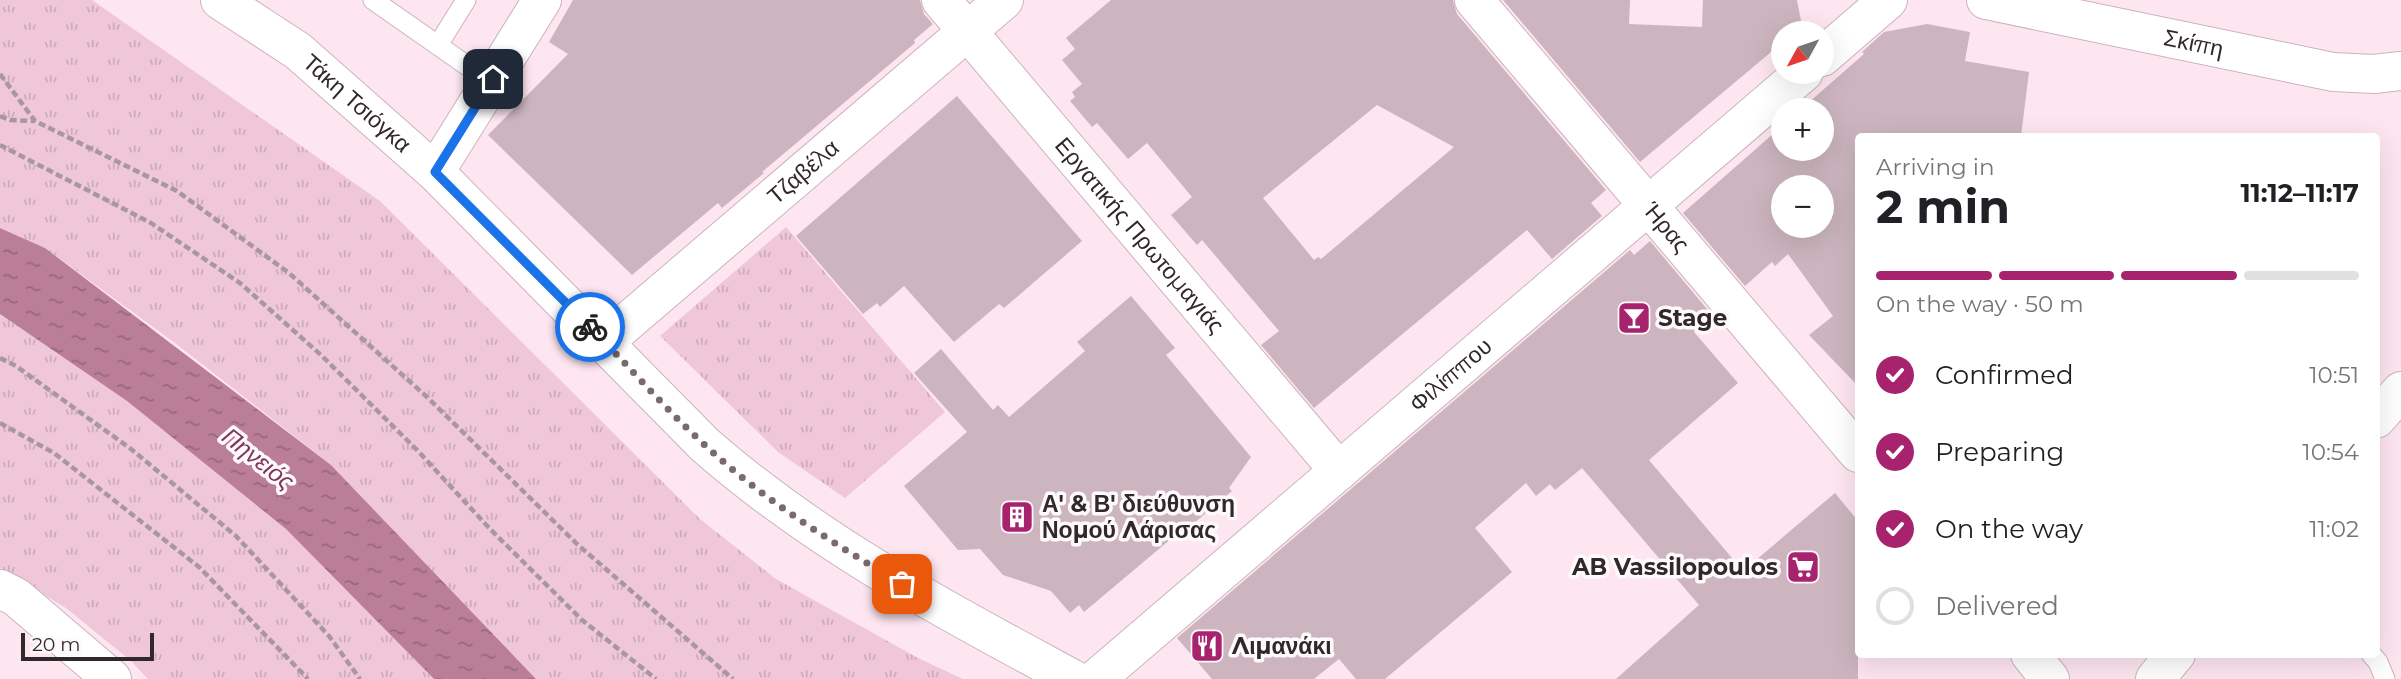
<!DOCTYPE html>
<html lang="en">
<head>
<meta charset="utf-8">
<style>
	:root { --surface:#fff; --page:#f6f6f6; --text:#202124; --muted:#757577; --line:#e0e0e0; --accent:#a8236e }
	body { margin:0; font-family:Montserrat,sans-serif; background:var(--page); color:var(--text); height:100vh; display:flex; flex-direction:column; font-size:26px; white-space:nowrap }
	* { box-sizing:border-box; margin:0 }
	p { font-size:23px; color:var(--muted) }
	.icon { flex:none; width:38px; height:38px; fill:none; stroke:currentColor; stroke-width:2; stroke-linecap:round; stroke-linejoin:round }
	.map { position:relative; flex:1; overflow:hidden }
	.sheet { position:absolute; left:1855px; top:133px; width:525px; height:525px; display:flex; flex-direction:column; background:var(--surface); border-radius:7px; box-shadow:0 7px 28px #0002 }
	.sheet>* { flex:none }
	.needle { width:46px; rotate:230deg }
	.controls { position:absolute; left:1771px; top:21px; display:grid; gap:14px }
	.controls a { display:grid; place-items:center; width:63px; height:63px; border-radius:50%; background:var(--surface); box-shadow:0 7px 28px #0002; font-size:35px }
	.scale { position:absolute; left:21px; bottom:18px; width:133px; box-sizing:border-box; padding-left:7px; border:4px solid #31282b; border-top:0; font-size:19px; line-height:24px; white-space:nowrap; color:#31282b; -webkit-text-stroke:5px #fef9fb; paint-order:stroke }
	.pin { position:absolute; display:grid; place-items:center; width:60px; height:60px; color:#fff; margin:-30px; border-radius:14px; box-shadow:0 4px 10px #0006 }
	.courier { position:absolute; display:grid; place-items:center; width:70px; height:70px; margin:-35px; border:5px solid #1a73e8; border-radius:50%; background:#fff; color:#222; box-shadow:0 2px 9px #0007 }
	.head em { font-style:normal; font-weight:700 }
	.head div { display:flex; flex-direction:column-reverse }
	.head { display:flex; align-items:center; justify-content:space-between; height:119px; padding:0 21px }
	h1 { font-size:46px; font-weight:700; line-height:52px }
	.bar { display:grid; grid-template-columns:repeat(4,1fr); gap:10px 7px; align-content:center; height:84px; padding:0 21px }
	.bar i { height:9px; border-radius:5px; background:var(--line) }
	.bar .on { background:var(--accent) }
	.bar p { grid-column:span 4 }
	ol { padding:0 21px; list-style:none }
	li { display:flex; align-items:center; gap:21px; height:77px }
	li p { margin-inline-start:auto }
	li .icon { padding:7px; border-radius:50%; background:var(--accent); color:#fff; stroke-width:4 }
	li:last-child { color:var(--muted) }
	li i { width:38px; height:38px; border:4px solid var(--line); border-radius:50% }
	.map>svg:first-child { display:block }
	.grass { fill:url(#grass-tufts) }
	.water { fill:url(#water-ripples) }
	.building { fill:#ccb5be; fill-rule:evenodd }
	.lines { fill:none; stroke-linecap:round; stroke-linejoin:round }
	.lane-casing { stroke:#cbb4bd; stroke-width:21 }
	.street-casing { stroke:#cbb4bd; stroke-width:40 }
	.secondary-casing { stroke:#cbb4bd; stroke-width:40 }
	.path { stroke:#a9979e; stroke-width:4.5; stroke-dasharray:7 3.5; stroke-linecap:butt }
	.lane { stroke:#fff; stroke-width:19 }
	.street { stroke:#fff; stroke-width:38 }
	.secondary { stroke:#fff; stroke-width:38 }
	.done { stroke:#796a70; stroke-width:7; stroke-dasharray:0 12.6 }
	.route { stroke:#1a73e8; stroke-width:9 }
	.labels { text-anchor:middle; stroke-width:7; stroke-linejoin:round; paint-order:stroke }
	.street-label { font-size:23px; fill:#31282b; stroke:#fef9fb }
	.poi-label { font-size:23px; font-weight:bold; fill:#31282b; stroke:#fef9fb; text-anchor:start }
	.water-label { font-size:24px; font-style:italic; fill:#80365b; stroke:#fef9fb }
</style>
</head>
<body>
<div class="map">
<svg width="2401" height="679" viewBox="0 0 2401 679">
	<defs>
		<pattern id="grass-tufts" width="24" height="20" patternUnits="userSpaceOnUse" patternTransform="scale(1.75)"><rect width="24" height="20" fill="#efc7d8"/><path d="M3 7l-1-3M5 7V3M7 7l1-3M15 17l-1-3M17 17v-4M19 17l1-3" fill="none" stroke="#cdabba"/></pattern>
		<pattern id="water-ripples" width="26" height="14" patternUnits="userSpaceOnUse" patternTransform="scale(1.75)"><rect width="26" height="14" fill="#ba7e98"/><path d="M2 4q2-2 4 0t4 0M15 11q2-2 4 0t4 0" fill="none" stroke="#98677c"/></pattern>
	</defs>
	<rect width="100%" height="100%" fill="#fee6f0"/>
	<g class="grass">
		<path d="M0,0h92l288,201 320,318 76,60 142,79 45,21h-427l-205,-214 -156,-122 -130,-95 -45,-20z"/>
		<path d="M786,227l159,185 -100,86 -67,-46 -118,-116z"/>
		<path d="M0,314l127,87 159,128 148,150h-286l-17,-18 -65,-53 -66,-40z"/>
	</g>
	<path class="water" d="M0,228l45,20 286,217 205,214h-102l-148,-150 -159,-128 -127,-87z"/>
	<g class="building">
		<path d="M573,0h347l4,14 9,10 -19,16 1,3 -153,129 2,1 -42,35 -4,-5 -86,72 -144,-140 80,-81 -19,-12z"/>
		<path d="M1111,0h342l4,14 149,176 -15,13 11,13 -50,43 -25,-29 -213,178 -53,-63 18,-14 -77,-91 -5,5 -26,-30 21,-18 -45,-54 -19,16 -31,-36 -5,4 -22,-26 5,-4 -3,-5 10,-8 -20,-24 13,-11 -9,-11zM1377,105l77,42 -133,112 -3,-2 -4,3 -51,-62z"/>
		<path d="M1503,0h127l-1,24 73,3 1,-27h94l5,26 -8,7h-11v9l-143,120z"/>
		<path d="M1927,24l43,8 -5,29 64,11 -8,64h-163v250l-49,-51 24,-19 -45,-62 -13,12 -3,-4 -27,24 -62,-73 100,-88v24h39v-39h-22l64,-56 -2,-2 22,-20zM1783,187h39v39h-39z"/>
		<path d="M957,96l125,145 -78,67 -5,-4 -45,38 -50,-56 -24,21 -3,-4 -14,11 -67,-78z"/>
		<path d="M1650,241l62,74 -18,17 44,51 -89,77 94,111 92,-78 23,28v158h-242l83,-74 -117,-137 -27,22 -5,-6 -14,12 -10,-13 -51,45 37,44 -127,107h-29l-17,-20 -25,20h-102l-35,-41 453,-388 4,5z"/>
		<path d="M1131,296l44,52 -9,7 85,102 -22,31 3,3 -58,49 -2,-2 -88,74 -5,-7 -9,8 -19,-22 -48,-16 -23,-26 -22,1 -54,-64 63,-54 -53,-59 27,-24 52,61 5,-5 11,12 76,-66 -8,-9z"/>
	</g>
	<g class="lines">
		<defs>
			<g id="lane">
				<path d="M373,0l93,65 27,14"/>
				<path d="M438,45l28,-45"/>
				<path d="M2371,654l7,8 7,17"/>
			</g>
			<g id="street">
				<path id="s1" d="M941,0l398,471"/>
				<path id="s2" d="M1474,0l384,453"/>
				<path id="s3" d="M1986,0l347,72 41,2 27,-3"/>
				<path d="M435,172l107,-172"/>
				<path d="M2030,654l20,25"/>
			</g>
			<g id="secondary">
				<path id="s4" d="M220,0l78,51 137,121 270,273c112,98 238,164 368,234"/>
				<path d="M1822,57l66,-57"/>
				<path id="s5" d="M604,342l400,-342"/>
				<path d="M2376,419l25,-28"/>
				<path d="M0,589l16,8 96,82"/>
				<path id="s6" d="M1096,679l708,-607"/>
				<path d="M2155,679l21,-25"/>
			</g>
		</defs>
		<use href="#lane" class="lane-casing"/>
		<use href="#street" class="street-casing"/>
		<use href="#secondary" class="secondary-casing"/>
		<g class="path">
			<path d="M0,74l35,47 142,70 112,82 138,124 150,147 156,135"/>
			<path d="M0,116l10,4 24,1"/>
			<path d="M0,145l151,78 89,60 81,72 96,95 73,79 92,91 74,59"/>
			<path d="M0,358l16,8 115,83 105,87 93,100 31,43"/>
			<path d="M0,423l54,30 145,114 109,112"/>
		</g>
		<use href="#lane" class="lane"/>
		<use href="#street" class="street"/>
		<use href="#secondary" class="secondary"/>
	</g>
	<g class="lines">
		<path class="done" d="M590,327c39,39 75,82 116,119 59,55 127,97 196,138"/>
		<path class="route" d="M493,79l-58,93 155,155"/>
	</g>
	<defs>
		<symbol id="bar-square" viewBox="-11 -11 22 22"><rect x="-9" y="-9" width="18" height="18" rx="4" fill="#a8236e" stroke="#fef9fb"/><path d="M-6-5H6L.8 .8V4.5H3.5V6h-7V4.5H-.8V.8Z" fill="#fff"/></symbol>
		<symbol id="building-square" viewBox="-11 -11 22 22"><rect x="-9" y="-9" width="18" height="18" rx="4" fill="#a8236e" stroke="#fef9fb"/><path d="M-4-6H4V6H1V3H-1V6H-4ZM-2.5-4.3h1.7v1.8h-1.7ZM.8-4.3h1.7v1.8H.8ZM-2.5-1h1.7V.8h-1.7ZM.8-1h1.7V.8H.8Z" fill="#fff"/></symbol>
		<symbol id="supermarket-square" viewBox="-11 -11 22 22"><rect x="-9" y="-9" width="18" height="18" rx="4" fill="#a8236e" stroke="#fef9fb"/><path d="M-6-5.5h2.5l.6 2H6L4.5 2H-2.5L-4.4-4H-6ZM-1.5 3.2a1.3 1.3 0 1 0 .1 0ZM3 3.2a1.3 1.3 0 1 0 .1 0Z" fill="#fff"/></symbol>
		<symbol id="restaurant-square" viewBox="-11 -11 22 22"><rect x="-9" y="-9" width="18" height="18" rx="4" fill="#a8236e" stroke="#fef9fb"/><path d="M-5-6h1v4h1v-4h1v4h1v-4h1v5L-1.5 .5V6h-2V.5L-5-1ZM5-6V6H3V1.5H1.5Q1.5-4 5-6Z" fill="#fff"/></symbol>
	</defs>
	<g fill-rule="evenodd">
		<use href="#bar-square" x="1615" y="299" width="38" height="38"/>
		<use href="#building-square" x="998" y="498" width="38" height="38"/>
		<use href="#supermarket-square" x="1784" y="548" width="38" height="38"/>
		<use href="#restaurant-square" x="1188" y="627" width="38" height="38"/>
	</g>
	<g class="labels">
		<g class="street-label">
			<text dy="8" stroke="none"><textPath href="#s3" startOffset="212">Σκίπη</textPath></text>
			<text dy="8" stroke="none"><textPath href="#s4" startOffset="172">Τάκη Τσιόγκα</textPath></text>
			<text dy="8" stroke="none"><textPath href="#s5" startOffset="262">Τζαβέλα</textPath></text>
			<text dy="8" stroke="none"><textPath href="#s2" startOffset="298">Ήρας</textPath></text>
			<text dy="8" stroke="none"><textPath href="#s1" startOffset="308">Εργατικής Πρωτομαγιάς</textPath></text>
			<text dy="8" stroke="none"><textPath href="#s6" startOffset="467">Φιλίππου</textPath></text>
		</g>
		<g class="poi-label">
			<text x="1658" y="326">Stage</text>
			<text x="1042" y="512">Α' &amp; Β' διεύθυνση<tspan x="1042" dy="26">Νομού Λάρισας</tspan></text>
			<text x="1778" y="575" text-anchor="end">AB Vassilopoulos</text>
			<text x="1232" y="654">Λιμανάκι</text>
		</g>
		<g class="water-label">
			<text transform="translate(258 459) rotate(38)" y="8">Πηνειός</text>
		</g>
	</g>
</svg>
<div class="controls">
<a><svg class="needle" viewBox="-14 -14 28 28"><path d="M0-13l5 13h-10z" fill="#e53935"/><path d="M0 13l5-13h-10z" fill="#757577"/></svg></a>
<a>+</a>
<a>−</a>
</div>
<div class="scale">20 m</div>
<div class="pin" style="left:902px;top:584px;background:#ea580c"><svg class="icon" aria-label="bag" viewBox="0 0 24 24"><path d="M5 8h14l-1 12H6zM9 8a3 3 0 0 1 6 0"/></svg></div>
<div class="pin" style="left:493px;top:79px;background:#1f2937"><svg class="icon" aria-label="home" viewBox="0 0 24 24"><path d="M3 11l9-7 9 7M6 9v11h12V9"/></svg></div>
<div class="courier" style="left:590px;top:327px"><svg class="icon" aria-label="bike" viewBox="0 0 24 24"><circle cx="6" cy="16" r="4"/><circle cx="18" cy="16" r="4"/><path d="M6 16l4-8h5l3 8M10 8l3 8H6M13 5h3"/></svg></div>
<section class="sheet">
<div class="head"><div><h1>2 min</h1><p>Arriving in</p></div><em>11:12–11:17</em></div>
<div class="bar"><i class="on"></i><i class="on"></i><i class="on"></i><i></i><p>On the way · 50 m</p></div>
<ol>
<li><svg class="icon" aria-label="check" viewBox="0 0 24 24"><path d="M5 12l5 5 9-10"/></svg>Confirmed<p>10:51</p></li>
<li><svg class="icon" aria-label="check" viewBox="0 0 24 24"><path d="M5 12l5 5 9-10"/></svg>Preparing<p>10:54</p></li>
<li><svg class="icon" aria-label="check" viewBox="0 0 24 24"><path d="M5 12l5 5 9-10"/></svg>On the way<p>11:02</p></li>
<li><i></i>Delivered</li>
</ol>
</section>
</div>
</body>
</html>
